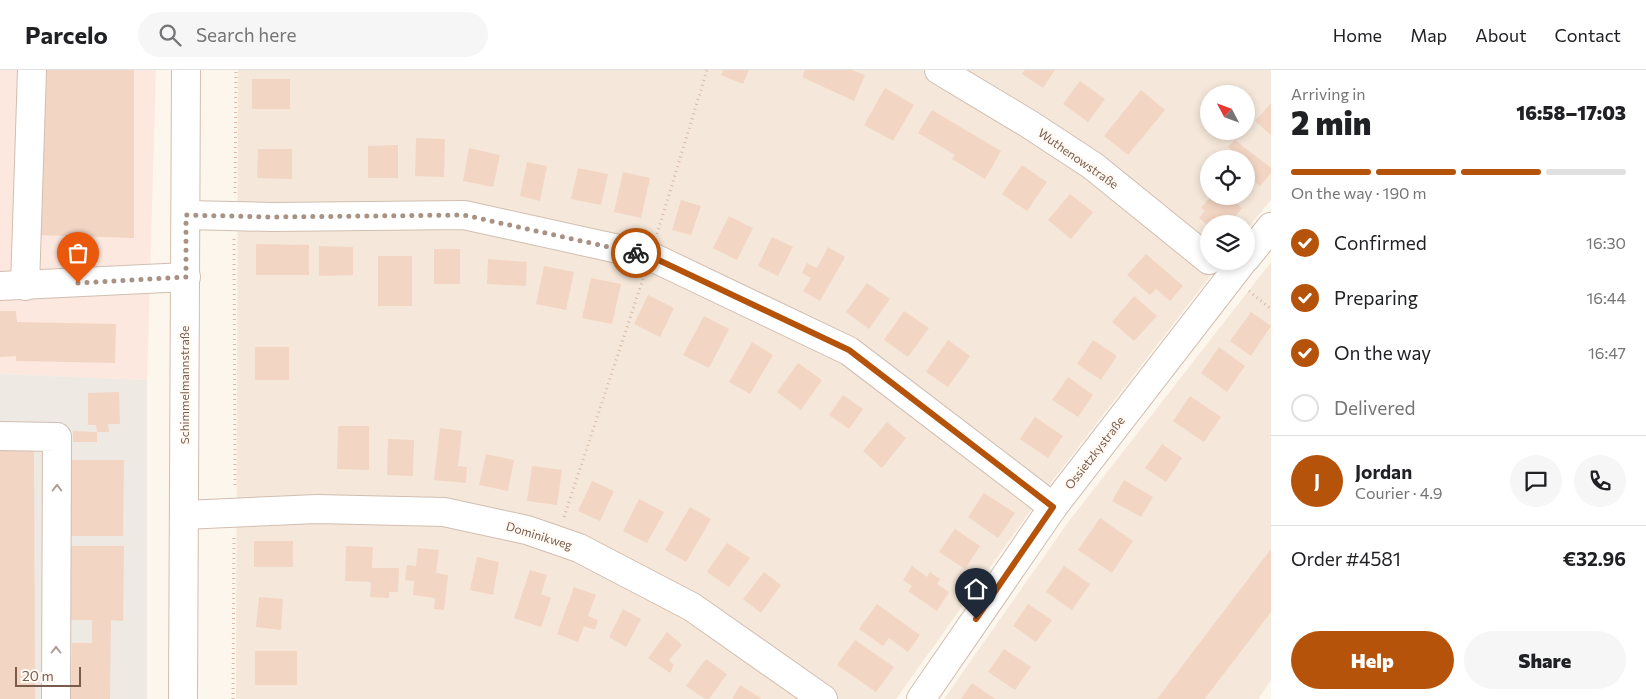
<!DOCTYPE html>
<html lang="en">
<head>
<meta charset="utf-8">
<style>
	:root { --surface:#fff; --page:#f6f6f6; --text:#202124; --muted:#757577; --line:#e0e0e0; --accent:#b45309 }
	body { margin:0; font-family:Commissioner,sans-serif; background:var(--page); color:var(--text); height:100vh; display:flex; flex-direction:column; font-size:19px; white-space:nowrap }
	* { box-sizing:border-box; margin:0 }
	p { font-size:16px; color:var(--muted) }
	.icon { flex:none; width:28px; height:28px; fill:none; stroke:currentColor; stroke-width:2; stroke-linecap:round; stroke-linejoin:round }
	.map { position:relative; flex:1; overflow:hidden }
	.side { display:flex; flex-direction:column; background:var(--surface); width:375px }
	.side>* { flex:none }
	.needle { width:32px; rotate:311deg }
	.controls { position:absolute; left:1200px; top:15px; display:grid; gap:10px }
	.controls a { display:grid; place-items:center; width:55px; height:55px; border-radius:50%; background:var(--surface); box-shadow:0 2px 8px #0003; font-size:25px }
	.scale { position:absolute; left:15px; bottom:12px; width:66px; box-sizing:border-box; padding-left:5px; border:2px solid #7a5c4d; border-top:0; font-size:14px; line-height:18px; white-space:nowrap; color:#7a5c4d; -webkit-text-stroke:4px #fffaf3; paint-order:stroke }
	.pin { position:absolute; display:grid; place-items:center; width:42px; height:42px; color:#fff; margin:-51px -21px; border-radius:50% 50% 50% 0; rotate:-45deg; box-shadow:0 0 5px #0007 }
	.pin .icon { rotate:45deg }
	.courier { position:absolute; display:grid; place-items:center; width:50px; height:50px; margin:-25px; border:4px solid #b45309; border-radius:50%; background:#fff; color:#222; box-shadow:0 1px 6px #0007 }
	.summary em { font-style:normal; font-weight:800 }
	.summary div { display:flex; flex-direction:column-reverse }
	.summary { display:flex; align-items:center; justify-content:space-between; height:85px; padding:0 20px }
	h1 { font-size:32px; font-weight:800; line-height:38px }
	.bar { display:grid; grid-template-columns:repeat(4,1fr); gap:8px 5px; align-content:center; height:60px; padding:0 20px }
	.bar i { height:6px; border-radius:4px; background:var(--line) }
	.bar .selected { background:var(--accent) }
	.bar p { grid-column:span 4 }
	.line { display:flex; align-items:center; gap:12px; padding:0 20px; border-top:1px solid var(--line) }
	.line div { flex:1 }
	.round { display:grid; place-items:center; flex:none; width:52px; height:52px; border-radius:26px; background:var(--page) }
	ol { padding:0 20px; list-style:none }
	li { display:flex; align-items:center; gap:15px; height:55px }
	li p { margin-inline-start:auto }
	li .icon { padding:5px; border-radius:50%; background:var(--accent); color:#fff; stroke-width:4 }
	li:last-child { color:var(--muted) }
	li i { width:28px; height:28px; border:2px solid var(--line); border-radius:50% }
	.cta { display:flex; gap:10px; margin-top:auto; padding:10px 20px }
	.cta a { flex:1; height:58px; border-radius:30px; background:var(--accent); color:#fff; font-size:20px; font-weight:800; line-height:58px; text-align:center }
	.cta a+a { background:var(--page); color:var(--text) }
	header { display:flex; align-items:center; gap:30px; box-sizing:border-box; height:70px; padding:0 25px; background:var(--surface); border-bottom:1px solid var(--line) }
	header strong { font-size:24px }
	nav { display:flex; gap:28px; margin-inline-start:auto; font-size:18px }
	.search { width:350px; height:45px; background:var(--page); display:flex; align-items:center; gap:12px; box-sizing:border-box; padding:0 18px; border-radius:28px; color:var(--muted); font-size:19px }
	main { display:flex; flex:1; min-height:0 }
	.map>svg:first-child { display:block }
	.residential { fill:#f5e8da; fill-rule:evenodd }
	.commercial { fill:#fde8e0 }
	.industrial { fill:#efe9e4 }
	.building { fill:#f3d5c3 }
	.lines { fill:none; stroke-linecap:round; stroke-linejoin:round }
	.minor-casing { stroke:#d1beb0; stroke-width:30 }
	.path { stroke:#d9b8a5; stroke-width:3; stroke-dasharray:1 4; stroke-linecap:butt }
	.minor { stroke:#fff; stroke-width:28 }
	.oneway { stroke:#af9d94 }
	.done { stroke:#a89285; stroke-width:5; stroke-dasharray:0 9 }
	.route { stroke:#b45309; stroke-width:6 }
	.labels { text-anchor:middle; stroke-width:4.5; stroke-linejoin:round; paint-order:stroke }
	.street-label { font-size:12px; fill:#7a5c4d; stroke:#fffaf3 }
</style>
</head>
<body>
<header>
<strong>Parcelo</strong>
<div class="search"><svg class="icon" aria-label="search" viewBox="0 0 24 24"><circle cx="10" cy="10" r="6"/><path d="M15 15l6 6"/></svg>Search here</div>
<nav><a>Home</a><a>Map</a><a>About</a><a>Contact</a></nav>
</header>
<main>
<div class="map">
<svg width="1271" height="629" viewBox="0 0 1271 629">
	<rect width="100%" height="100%" fill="#fdf6ec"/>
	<g class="residential">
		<path d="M238,0h1033v130l-25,30v-6h-37v37h13l-173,224 -153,214h-660zM1209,24h37v37h-37zM1209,89h37v37h-37z"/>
		<path d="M1271,192v418l-13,19h-314l125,-178z"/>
	</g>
	<path class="commercial" d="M0,0h156l-9,310 -147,-6z"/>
	<path class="industrial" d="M0,304l147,6v319h-147z"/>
	<g class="building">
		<path d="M40,0h94v168l-99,-3z"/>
		<path d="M723,0h26l-6,14 -22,-9z"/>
		<path d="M805,0h47l13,5 -11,26 -52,-24z"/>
		<path d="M1025,0h30l-12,18 -21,-14z"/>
		<rect x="252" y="9" width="38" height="30"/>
		<path d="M1080,11l25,18 -17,23 -25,-18z"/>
		<path d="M885,18l29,17 -21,36 -29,-16z"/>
		<path d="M1141,20l24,20 -37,45 -24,-19z"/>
		<path d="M1271,33v32l-16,-14z"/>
		<path d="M932,40l69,41 -16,28 -33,-20 3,-4 -37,-22z"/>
		<path d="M416,68l29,1 -1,38 -29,-1z"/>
		<path d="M1235,70l36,28v5l-11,13 -14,-11v-16h-4l-14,-12z"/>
		<path d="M398,75v33h-30v-32z"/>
		<path d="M469,78l31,7 -7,32 -30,-6z"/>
		<path d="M258,79h34v30l-35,-1z"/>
		<path d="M527,92l20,4 -7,35 -20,-5z"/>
		<path d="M1022,95l25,17 -20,29 -25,-17z"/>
		<path d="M578,98l30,6 -7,31 -30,-6z"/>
		<path d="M623,102l27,6 -9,40 -27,-6z"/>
		<path d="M1070,124l23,18 -22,27 -23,-19z"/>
		<path d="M1211,126h17l14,12 -13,16h-20v2l-10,-8 6,-7 -4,-3z"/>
		<path d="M681,130l20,6 -10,29 -19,-5z"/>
		<path d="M729,146l24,12 -16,32 -24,-12z"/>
		<path d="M772,167l21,10 -15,29 -20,-10z"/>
		<path d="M256,174l53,1v30h-53z"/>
		<path d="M319,176l34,1v28l-34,1z"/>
		<path d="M828,177l17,10 -25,44 -17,-10 8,-13 -9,-5 5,-10 10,5z"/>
		<rect x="434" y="179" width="26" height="35"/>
		<path d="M1146,184l37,32 -13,15 -14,-12 -6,6 -23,-20z"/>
		<rect x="378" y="186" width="34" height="50"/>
		<path d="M488,189l39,3 -1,24 -39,-2z"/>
		<path d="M544,196l30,6 -8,38 -30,-6z"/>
		<path d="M591,208l30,6 -9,40 -30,-6z"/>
		<path d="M867,213l23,16 -21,30 -23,-17z"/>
		<path d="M648,225l26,13 -14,29 -26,-13z"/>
		<path d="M1134,226l23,20 -23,25 -22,-19z"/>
		<path d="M0,241h16l1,11 99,2 -1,39 -99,-2v-5l-16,1z"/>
		<path d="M904,241l25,17 -21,29 -24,-17z"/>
		<path d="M1251,242l20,14 -20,30 -21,-15z"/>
		<path d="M704,246l25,13 -20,39 -26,-13z"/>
		<path d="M948,270l22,16 -22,31 -22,-15z"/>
		<path d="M1093,270l24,16 -16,24 -24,-16z"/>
		<path d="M752,272l21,13 -23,39 -21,-12z"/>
		<rect x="255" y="277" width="34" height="33"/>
		<path d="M1219,277l26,19 -18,26 -26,-19z"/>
		<path d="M798,293l24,17 -21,30 -24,-18z"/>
		<path d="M1068,307l25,18 -15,22 -26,-17z"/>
		<path d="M119,322l1,32h-12l1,8h-12l-1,-7h-8v-32z"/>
		<path d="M843,325l20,14 -14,20 -20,-14z"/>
		<path d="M1190,326l31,21 -17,25 -31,-21z"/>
		<path d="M1035,347l28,19 -15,22 -28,-19z"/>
		<path d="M887,352l19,16 -24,30 -19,-17z"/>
		<path d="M338,356h31v44l-32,-1z"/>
		<path d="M440,358l22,3 -4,35 9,1 -1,16 -32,-3z"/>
		<path d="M73,361l24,1v10h-24z"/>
		<path d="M388,369l26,1 -1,36 -26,-1z"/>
		<path d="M1162,374l20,14 -16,24 -21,-14z"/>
		<path d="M34,379l1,250h-35v-249z"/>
		<path d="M486,384l28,6 -6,31 -29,-6z"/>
		<path d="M70,390h54l-1,76h-53z"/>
		<path d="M532,396l30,4 -5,35 -30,-4z"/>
		<path d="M1124,410l29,17 -12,20 -29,-16z"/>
		<path d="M592,411l22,10 -14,30 -22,-10z"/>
		<path d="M984,423l31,20 -17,25 -30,-21z"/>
		<path d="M639,429l25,13 -17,31 -24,-12z"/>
		<path d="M690,437l21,12 -25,43 -21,-12z"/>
		<path d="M1100,448l33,23 -21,32 -34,-23z"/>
		<path d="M955,459l25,17 -15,23 -26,-17z"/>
		<rect x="254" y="471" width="39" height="26"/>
		<path d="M727,473l23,15 -21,29 -22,-15z"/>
		<path d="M70,476h54l-1,75 -12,-1 -1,79h-39l1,-56h20v-23h-23z"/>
		<path d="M346,476l27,1 -1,21h27l-1,24h-9v6l-19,-1 1,-15 -26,-1z"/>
		<path d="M418,478l21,2 -3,23 12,2 -4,35 -10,-1 1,-11 -22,-3 1,-14 -9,-1 2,-15 9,1z"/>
		<path d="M1271,479v63l-65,85 -1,2h-48z"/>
		<path d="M477,487l22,5 -6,33 -23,-5z"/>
		<path d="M912,496l15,11 3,-5 10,7 -3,5 12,8 -12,19 -29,-20 4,-5 -9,-6z"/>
		<path d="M1064,496l26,18 -18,26 -26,-18z"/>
		<path d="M530,500l17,5 -6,19 10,4 -10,29 -27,-9z"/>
		<path d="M764,502l17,13 -20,28 -18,-14z"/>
		<path d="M574,517l22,8 -8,21 10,4 -3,10 -11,-4 -6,16 -21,-8z"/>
		<path d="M259,527l24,2 -2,31 -25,-3z"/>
		<path d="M877,534l43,31 -12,17 -19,-14 -6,8 -24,-17z"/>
		<path d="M1028,534l24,16 -16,22 -23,-16z"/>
		<path d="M623,539l18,10 -15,28 -17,-10z"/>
		<path d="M667,562l15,13 -13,15 5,5 -4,8 -22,-15z"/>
		<path d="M855,570l39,27 -18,25 -39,-27z"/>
		<path d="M1004,579l27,18 -16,23 -27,-18z"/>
		<rect x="255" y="581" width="42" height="34"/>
		<path d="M706,589l21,15 -18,25h-4l-19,-13z"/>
		<path d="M972,613l23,16h-34z"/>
		<path d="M740,615l22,14h-30z"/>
	</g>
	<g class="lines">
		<defs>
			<g id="minor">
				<path d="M939,0l90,54 64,42 116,94"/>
				<path d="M186,145l86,2 192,-2 186,41 199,95 204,156"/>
				<path d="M1246,188l25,-31"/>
				<path d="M0,216l186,-9"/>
				<path d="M25,216l7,-216"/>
				<path d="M0,366l57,1 -1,262"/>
				<path d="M184,445l133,-6 127,3 83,18 52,18 113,59 131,92"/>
				<path d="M183,629l3,-629"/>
				<path d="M921,629l132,-192 190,-246"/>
			</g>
		</defs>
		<use href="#minor" class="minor-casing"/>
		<g class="path">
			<path d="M235,123l1,-123"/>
			<path d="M657,164l50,-164"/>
			<path d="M234,169l1,249"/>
			<path d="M1249,221l22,18"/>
			<path d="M564,447l79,-238"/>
			<path d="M233,629l1,-162"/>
		</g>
		<use href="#minor" class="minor"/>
	</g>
	<defs><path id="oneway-chevron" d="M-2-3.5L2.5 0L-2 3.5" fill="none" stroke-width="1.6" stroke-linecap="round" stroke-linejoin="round" transform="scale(1.25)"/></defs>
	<g class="oneway">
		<use href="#oneway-chevron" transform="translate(57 418) rotate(-90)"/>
		<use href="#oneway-chevron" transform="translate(56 580) rotate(-90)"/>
	</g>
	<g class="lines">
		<path class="done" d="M78,213l108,-6v-62l86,2 192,-2 172,38"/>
		<path class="route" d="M636,183l14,3 199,94 204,157 -77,112"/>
	</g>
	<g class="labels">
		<g class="street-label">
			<text transform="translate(1078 89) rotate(35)" y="4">Wuthenowstraße</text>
			<text transform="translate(185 315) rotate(-90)" y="4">Schimmelmannstraße</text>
			<text transform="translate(1095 383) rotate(-52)" y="4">Ossietzkystraße</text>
			<text transform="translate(539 466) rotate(17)" y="4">Dominikweg</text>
		</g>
	</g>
</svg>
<div class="controls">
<a><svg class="needle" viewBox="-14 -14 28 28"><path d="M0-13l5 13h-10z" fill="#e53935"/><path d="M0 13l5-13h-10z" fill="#757577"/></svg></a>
<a><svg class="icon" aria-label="locate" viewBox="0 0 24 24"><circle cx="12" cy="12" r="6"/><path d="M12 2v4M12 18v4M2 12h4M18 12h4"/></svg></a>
<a><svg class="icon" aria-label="layers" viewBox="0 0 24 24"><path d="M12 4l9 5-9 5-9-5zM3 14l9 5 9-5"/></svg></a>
</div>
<div class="scale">20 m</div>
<div class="pin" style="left:78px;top:213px;background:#ea580c"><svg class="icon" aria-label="bag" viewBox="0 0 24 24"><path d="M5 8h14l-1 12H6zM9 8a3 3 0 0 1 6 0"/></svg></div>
<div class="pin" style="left:976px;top:549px;background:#1f2937"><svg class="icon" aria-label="home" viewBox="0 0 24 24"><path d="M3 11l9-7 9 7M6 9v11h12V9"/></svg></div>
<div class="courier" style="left:636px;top:183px"><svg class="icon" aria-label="bike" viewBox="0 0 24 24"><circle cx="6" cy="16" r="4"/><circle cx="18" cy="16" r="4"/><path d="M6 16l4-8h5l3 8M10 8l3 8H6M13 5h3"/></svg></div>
</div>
<section class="side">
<div class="summary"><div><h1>2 min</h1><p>Arriving in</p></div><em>16:58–17:03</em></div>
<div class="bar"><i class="selected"></i><i class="selected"></i><i class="selected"></i><i></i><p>On the way · 190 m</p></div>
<ol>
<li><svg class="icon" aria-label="check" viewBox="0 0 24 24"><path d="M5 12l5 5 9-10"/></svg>Confirmed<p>16:30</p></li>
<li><svg class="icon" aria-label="check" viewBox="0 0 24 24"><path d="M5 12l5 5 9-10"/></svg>Preparing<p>16:44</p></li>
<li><svg class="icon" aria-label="check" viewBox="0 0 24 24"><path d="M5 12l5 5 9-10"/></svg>On the way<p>16:47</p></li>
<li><i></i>Delivered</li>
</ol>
<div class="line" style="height:90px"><b class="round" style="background:var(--accent);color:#fff">J</b><div><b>Jordan</b><p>Courier · 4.9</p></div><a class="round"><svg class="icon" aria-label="chat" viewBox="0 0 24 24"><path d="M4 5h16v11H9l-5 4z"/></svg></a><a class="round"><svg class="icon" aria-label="phone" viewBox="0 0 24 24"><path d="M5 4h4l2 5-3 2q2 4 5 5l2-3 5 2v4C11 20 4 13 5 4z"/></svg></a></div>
<div class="line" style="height:65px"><div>Order #4581</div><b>€32.96</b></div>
<div class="cta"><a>Help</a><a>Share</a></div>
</section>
</main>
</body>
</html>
